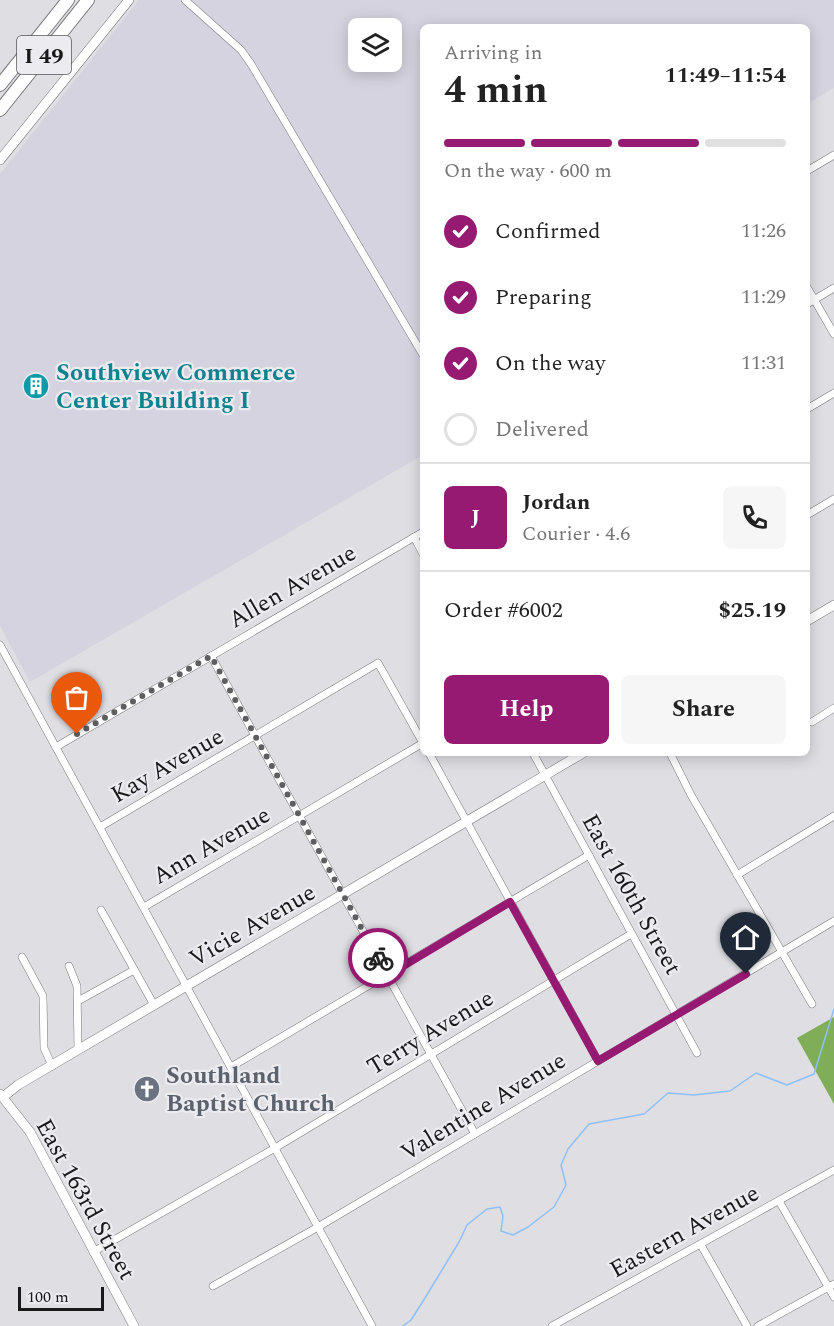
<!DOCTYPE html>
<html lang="en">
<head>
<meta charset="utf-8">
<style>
	:root { --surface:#fff; --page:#f6f6f6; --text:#222; --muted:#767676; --line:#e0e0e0; --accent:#961972 }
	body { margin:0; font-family:Spectral,serif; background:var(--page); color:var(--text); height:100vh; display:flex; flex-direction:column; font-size:22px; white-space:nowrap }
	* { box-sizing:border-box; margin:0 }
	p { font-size:20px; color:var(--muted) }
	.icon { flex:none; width:33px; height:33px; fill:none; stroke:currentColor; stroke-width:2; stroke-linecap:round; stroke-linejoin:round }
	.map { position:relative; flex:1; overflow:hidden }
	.sheet { position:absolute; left:420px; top:24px; width:390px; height:732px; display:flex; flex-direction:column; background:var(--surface); border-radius:9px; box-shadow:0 3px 15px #0003 }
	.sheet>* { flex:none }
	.buttons { position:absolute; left:348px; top:18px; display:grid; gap:12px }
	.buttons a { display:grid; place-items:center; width:54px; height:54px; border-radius:9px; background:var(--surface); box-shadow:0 3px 15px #0003; font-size:30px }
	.scale { position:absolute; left:18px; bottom:15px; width:86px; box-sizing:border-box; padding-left:6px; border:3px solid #19191a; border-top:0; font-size:16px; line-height:21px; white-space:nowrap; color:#19191a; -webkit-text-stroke:4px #ecebf0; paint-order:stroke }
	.pin { position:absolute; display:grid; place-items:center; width:51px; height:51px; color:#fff; margin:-62px -26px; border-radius:50% 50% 50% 0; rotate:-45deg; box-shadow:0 0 6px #0007 }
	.pin .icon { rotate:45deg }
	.courier { position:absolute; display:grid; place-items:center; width:60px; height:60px; margin:-30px; border:4px solid #961972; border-radius:50%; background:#fff; color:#222; box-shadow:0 2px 8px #0007 }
	.headline em { font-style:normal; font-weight:700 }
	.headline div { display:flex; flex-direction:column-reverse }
	.headline { display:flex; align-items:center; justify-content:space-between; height:102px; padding:0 24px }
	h1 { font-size:39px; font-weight:700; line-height:45px }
	.bar { display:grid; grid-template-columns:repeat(4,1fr); gap:9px 6px; align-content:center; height:72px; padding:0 24px }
	.bar i { height:8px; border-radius:4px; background:var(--line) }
	.bar .current { background:var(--accent) }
	.bar p { grid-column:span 4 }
	.line { display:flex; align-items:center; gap:15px; padding:0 24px; border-top:2px solid var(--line) }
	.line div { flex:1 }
	.round { display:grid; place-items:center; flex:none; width:63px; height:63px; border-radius:9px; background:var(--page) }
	ol { padding:0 24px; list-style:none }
	li { display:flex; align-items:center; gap:18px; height:66px }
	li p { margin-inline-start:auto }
	li .icon { padding:6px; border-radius:50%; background:var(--accent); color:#fff; stroke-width:4 }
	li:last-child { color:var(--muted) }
	li i { width:33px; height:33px; border:3px solid var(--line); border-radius:50% }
	.cta { display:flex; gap:12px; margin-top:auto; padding:12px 24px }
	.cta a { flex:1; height:69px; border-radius:9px; background:var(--accent); color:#fff; font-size:24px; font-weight:700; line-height:69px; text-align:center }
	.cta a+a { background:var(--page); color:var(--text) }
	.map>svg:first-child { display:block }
	.built { fill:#d5d3df; fill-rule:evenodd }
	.forest { fill:#80ae58 }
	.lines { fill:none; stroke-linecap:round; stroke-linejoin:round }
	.stream { stroke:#8dc0fc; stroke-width:1.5 }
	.street-casing { stroke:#79787c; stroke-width:8 }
	.secondary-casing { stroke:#79787c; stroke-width:10 }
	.highway-casing { stroke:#79787c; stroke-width:14 }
	.street { stroke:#fff; stroke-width:7 }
	.secondary { stroke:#fff; stroke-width:9 }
	.highway { stroke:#fff; stroke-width:12 }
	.done { stroke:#5e5e60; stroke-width:6; stroke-dasharray:0 10.8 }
	.route { stroke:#961972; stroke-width:8 }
	.labels { text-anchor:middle; stroke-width:4.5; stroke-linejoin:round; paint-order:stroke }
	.shield { fill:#ecebf0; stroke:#58585a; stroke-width:1.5 }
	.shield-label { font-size:22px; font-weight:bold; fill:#19191a }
	.culture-label { font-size:24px; font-weight:bold; fill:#0d838f; stroke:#ecebf0; text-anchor:start }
	.street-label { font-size:24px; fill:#19191a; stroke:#ecebf0 }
	.worship-label { font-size:24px; font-weight:bold; fill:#5b616d; stroke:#ecebf0; text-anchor:start }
</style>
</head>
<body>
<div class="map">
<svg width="834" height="1326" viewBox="0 0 834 1326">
	<rect width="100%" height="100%" fill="#dfdee3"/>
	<path class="built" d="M139,0h695v88l-27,16v-77h-384v428l-393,227 -30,-56v-452zM358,28h34v34h-34z"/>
	<path class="forest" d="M834,1017v87l-37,-66z"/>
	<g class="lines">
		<path class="stream" d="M403,1326l8,-6 14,-22 34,-56 8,-17 20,-16 13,-2 3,9 -2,15 12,4 15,-8 26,-20 12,-22 -5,-20 7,-16 21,-25 55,-10 24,-21 26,2 36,-4 26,-18 31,12 27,-11 20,-65"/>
		<defs>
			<g id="street">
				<path d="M185,0l56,50 10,14 172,291"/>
				<path d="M807,171l27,-16"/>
				<path d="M807,287l27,47"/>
				<path d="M807,304l27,-16"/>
				<path d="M807,409l27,-16"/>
				<path d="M807,515l27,-16"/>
				<path d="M414,537l9,17"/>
				<path d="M0,645l372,681"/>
				<path d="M211,656l264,478"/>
				<path d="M812,722l22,-14"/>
				<path d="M56,747l367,-215"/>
				<path d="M429,753l169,308"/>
				<path d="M533,753l164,300"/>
				<path d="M670,753l21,42 121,209"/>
				<path d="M100,827l278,-164 45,80"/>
				<path d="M737,875l97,-59"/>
				<path d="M144,907l279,-164"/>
				<path d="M101,910l53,95"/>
				<path d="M22,957l21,39 1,52 8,18"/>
				<path d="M69,966l8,20 1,64"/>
				<path d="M78,1001l56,-31"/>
				<path d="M231,1067l358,-212"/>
				<path d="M779,1201l55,96"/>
				<path d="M701,1245l46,81"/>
				<path d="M93,1252l182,-104 356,-214"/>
				<path d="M213,1286l105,-59 516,-306"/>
				<path d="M552,1326l282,-156"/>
				<path d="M758,1326l76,-42"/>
			</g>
			<g id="secondary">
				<path d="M0,160l129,-160"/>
				<path d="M807,621l27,-16"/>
				<path d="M0,1094l30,38 104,194"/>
				<path d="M3,1097l15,-12 565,-332"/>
			</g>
			<g id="highway">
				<path d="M0,85l68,-85"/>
				<path d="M0,110l88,-110"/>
			</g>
		</defs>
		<use href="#street" class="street-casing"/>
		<use href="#secondary" class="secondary-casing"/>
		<use href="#highway" class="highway-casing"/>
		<use href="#street" class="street"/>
		<use href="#secondary" class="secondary"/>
		<use href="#highway" class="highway"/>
	</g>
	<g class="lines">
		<path class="done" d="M77,734l134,-78 167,302"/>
		<path class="route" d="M378,958l10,17 122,-73 88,159 148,-87"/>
	</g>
	<defs>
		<symbol id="building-disc" viewBox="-11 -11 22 22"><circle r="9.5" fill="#0f9aa8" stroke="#ecebf0"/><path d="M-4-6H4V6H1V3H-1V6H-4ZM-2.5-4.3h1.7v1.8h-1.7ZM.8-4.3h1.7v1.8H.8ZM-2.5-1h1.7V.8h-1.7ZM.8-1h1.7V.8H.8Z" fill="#fff"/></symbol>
		<symbol id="church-disc" viewBox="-11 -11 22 22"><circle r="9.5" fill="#6b7280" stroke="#ecebf0"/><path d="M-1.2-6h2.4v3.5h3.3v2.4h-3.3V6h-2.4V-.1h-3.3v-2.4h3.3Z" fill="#fff"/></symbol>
	</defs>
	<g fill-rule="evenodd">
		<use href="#building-disc" x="21" y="371" width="30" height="30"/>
		<use href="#church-disc" x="132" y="1074" width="30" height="30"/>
	</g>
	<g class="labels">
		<rect class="shield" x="17" y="36" width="54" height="38" rx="4.5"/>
		<g class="shield-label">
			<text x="44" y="63">I 49</text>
		</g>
		<g class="culture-label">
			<text x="56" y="380">Southview Commerce<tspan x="56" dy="28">Center Building I</tspan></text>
		</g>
		<g class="street-label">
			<text transform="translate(292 586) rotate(-30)" y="8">Allen Avenue</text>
			<text transform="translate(167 765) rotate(-30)" y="8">Kay Avenue</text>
			<text transform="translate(211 845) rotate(-30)" y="8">Ann Avenue</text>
			<text transform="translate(632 894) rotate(61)" y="8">East 160th Street</text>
			<text transform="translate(252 925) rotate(-30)" y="8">Vicie Avenue</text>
			<text transform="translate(430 1032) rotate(-31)" y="8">Terry Avenue</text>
			<text transform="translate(483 1106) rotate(-31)" y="8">Valentine Avenue</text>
			<text transform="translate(86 1199) rotate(61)" y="8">East 163rd Street</text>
			<text transform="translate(684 1231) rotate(-29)" y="8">Eastern Avenue</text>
		</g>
		<g class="worship-label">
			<text x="166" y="1083">Southland<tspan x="166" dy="28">Baptist Church</tspan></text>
		</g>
	</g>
</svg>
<div class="buttons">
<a><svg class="icon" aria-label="layers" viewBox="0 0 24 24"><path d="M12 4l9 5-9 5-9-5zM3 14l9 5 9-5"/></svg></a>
</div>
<div class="scale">100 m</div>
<div class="pin" style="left:77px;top:734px;background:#ea580c"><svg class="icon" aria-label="bag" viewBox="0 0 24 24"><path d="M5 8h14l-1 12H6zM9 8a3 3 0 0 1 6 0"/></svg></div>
<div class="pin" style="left:746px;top:974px;background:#1f2937"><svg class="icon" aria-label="home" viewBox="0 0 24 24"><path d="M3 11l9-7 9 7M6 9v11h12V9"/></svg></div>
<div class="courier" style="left:378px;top:958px"><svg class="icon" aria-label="bike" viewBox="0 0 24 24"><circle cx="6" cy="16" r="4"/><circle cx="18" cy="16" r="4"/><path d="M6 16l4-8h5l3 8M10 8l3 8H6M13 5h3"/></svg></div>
<section class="sheet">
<div class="headline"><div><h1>4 min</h1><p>Arriving in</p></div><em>11:49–11:54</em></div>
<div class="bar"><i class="current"></i><i class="current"></i><i class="current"></i><i></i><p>On the way · 600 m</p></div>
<ol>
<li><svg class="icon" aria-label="check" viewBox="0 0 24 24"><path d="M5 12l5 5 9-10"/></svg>Confirmed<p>11:26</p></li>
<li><svg class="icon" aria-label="check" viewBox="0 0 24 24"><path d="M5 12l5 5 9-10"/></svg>Preparing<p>11:29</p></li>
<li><svg class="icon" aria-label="check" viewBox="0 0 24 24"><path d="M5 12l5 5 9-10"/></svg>On the way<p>11:31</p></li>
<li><i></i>Delivered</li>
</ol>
<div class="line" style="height:108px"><b class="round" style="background:var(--accent);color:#fff">J</b><div><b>Jordan</b><p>Courier · 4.6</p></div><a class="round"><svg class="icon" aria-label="phone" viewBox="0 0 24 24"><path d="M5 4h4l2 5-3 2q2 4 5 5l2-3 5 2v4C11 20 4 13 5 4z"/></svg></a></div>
<div class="line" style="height:78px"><div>Order #6002</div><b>$25.19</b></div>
<div class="cta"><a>Help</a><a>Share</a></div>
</section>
</div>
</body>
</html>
